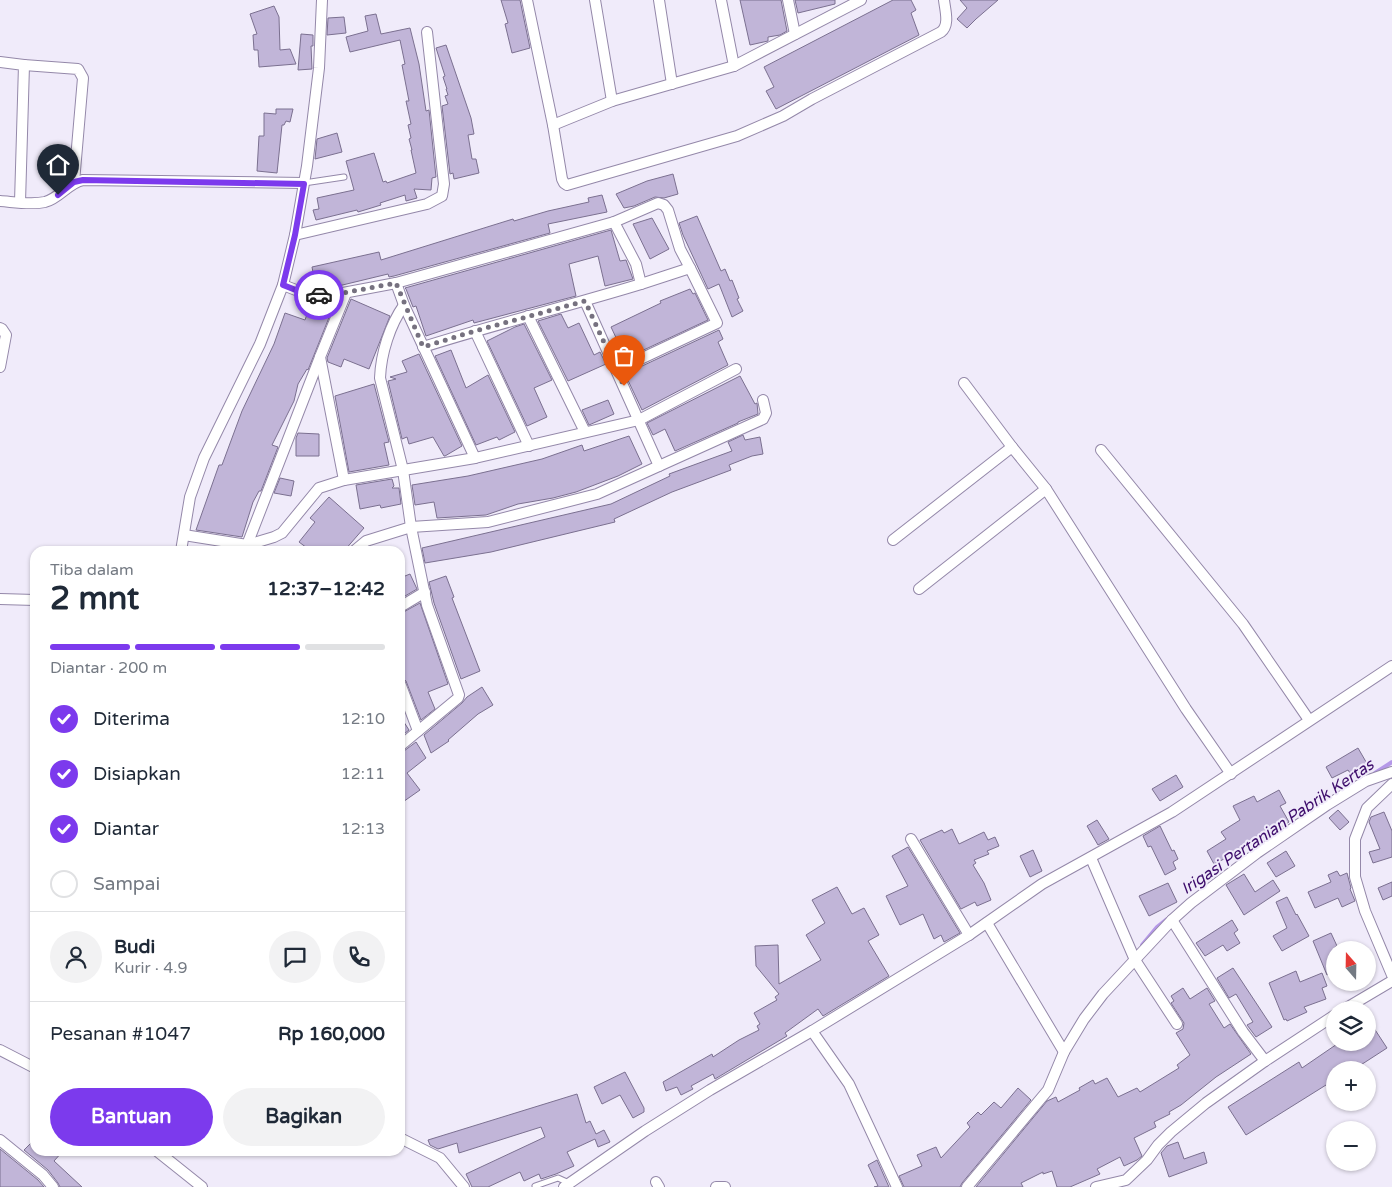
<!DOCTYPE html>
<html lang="id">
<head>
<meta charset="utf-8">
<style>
	:root { --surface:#fff; --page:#f2f2f3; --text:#1f2937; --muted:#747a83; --line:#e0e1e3; --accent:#7c3aed }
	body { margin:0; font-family:"Varela Round",sans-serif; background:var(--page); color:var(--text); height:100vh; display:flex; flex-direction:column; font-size:19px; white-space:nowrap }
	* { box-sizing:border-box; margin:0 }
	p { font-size:16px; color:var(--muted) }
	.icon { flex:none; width:28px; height:28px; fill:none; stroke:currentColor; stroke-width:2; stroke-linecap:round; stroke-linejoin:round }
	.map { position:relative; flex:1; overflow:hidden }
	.sheet { position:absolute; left:30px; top:546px; width:375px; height:610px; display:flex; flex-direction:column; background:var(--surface); border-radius:15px; box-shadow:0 1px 4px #0004 }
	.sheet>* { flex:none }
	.needle { width:32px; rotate:340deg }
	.fabs { position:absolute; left:1326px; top:941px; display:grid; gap:10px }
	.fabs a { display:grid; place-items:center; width:50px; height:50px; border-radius:50%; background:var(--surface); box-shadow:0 1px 4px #0004; font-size:25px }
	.pin { position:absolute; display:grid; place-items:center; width:42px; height:42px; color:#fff; margin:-51px -21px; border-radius:50% 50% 50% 0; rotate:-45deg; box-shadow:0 0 5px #0007 }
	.pin .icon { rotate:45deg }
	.courier { position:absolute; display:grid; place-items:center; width:50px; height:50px; margin:-25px; border:4px solid #7c3aed; border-radius:50%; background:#fff; color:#222; box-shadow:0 1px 6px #0007 }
	.overview em { font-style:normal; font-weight:800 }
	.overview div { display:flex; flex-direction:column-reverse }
	.overview { display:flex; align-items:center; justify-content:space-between; height:85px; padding:0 20px }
	h1 { font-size:32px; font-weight:800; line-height:38px }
	.bar { display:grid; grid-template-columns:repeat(4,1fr); gap:8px 5px; align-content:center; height:60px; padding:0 20px }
	.bar i { height:6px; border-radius:4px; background:var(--line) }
	.bar .active { background:var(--accent) }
	.bar p { grid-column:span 4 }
	.line { display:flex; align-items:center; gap:12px; padding:0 20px; border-top:1px solid var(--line) }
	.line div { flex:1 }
	.round { display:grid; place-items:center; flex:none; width:52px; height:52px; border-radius:26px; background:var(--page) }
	ol { padding:0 20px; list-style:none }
	li { display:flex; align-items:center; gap:15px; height:55px }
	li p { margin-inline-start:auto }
	li .icon { padding:5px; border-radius:50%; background:var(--accent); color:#fff; stroke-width:4 }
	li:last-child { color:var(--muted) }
	li i { width:28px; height:28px; border:2px solid var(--line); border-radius:50% }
	.cta { display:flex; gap:10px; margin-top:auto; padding:10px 20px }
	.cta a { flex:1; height:58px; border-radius:30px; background:var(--accent); color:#fff; font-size:20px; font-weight:800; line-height:58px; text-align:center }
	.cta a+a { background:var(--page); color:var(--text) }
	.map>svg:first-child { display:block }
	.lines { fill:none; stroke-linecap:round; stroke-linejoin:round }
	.stream { stroke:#b598e8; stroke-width:4 }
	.building { fill:#c1b5d8; stroke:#7b7090 }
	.lane-casing { stroke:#9488a9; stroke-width:7 }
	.street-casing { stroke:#9488a9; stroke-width:12 }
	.lane { stroke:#fff; stroke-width:5 }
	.street { stroke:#fff; stroke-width:10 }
	.done { stroke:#76717f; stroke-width:5; stroke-dasharray:0 9 }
	.route { stroke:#7c3aed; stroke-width:6 }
	.labels { text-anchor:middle; stroke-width:4; stroke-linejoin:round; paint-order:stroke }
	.water-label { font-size:16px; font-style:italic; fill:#3d0c6b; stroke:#f0ebfa }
</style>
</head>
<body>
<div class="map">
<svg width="1392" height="1187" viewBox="0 0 1392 1187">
	<rect width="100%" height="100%" fill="#f0ebfa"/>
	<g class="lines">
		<g class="stream">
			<path d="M1375,773l17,-11"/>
			<path d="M1142,945l15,-18 10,-8"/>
		</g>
	</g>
	<g class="building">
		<path d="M501,0h19l10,48 -18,5 -7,-29 3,-1z"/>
		<path d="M740,0h41l6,31 -7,4 -12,2v4l-18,4z"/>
		<path d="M795,0h40v4l-37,9z"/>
		<path d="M893,0h18l5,10 -5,3 8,22 -143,74 -10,-18 8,-4 -10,-20z"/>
		<path d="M960,0h38l-22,19 -9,9 -10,-9 10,-11z"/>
		<path d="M274,6l5,11 1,33 10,-1 6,15 -37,3 -1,-17h-4l-1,-15 4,-1 -7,-20z"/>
		<path d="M376,14l5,20 29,-6 9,36 7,47 3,-1 7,67 -4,1 -1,12 -17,-1 3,9 -11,3 -1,-6 -25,8 1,2 -23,7 -1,-2 -41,10 -3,-10 6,-1 -2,-11 37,-8 -8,-29 28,-8 9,29 3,-1 1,2 29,-10 -5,-23h1l-3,-11 2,-1 -3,-13 3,-1 -5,-23h3l-7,-36 3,-1 -5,-24 -50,12 -4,-15 22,-6 -3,-15z"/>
		<path d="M344,17l2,16 -19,2 1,-17z"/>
		<path d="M301,34l12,1v11h-2l1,23 -14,1z"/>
		<path d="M446,45l25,73 3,16 -6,1 4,24h4l3,14 -25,6 -1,-6 -3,1 -8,-68 6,-2 -3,-8 3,-1 -2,-6h1l-4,-12 2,-1 -9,-28z"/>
		<path d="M276,109h17l-3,13 -4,-1 -2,4h-2l-5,48 -20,-2 2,-35h5v-23l12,1z"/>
		<path d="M337,133l5,19 -27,7 2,-20z"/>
		<path d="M673,174l5,20 -14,4 -9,-1 -21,9 -10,2 -8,-14 31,-13z"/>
		<path d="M602,195l5,17 -59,12 2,9 -156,43 -5,1 -1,-3 -62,15 -10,-1 -4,-21 67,-15 2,8 132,-41 1,2 34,-10 41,-9 -1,-4z"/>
		<path d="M697,216l24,55 4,-2 5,12 2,-1 7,18 -2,1 6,12 -11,6 -13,-33 -11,5 -25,-54 -4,-12z"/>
		<path d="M652,218l17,31 -19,10 -17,-35z"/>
		<path d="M611,230l9,31 6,-1 7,19 -28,7 -7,-30 -29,8 7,32 -102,27 -1,-3 -47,16 -10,-30 -3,1 -7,-18 -1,-1z"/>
		<path d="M690,289l3,5 2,-1 13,27 -88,41 -7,-14 6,-3 -8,-17 50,-24 -1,-2z"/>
		<path d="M351,299l39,17 -21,53 -25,-10 -3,8 -13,-5 -1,-4z"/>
		<path d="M311,303l21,7 -24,60 -1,-1 -9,15 -4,17 -22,44 6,2 -17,44h-2l-6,11 -11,35 -46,-7 23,-65h3l20,-54 32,-67 11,-31 20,7z"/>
		<path d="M561,314l7,14 11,-5 15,32 6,-3 6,12 -38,17 -30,-60z"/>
		<path d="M524,324l28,56 -18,8 13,29 -20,9 -40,-85 28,-14z"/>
		<path d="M719,330l4,9 -5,3 10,23 -86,45 -17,-36z"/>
		<path d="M451,350l15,38 22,-13 27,57 -16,8 -2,-3 -21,8 -41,-89z"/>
		<path d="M419,354l43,92 -17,10h-1l-11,-19 -24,7 -2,-7 -5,2 -14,-58 8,-2 -6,-2 17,-5 -5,-11z"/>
		<path d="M740,376l15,28 2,-1 1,11 -20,8v1l-63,28 -10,-22 -12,6 -6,-12z"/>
		<path d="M374,384l15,58 -5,1 5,22 -40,7 -14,-76z"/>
		<path d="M608,400l6,14 -25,11 -7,-15z"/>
		<path d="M298,433l21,1v22h-23v-18z"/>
		<path d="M743,435l2,5 15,-3 3,17 -11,2 -23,9 2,5 -59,22 -58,27 1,3 -124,30 -66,11 -3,-15 189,-44 59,-28 -1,-2 63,-23 -4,-9z"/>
		<path d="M629,436l13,28 -24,12 -42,16 -23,6 -35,6 -32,11 -49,3 -3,-16 -19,3 -3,-20 56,-9 74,-17 40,-14 2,6z"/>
		<path d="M280,478l14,3 -3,15 -17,-3z"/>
		<path d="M392,479l2,7 -2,2h7l2,16 -20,4 -1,-3 -20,4 -4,-24z"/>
		<path d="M329,497l35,31 -20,23h-33l-12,-9 16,-20 -5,-4z"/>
		<path d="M410,574l7,15 -17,10v-21z"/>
		<path d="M446,576l8,21 -2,1 28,73 -19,8 -27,-76 -5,-21z"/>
		<path d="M420,603l28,81 -20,8 7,17 -14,11 -15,-39 -6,-6v-61z"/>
		<path d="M482,687l11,18 -15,9 -30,26 1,1 -18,12 -7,-18 38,-32 5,-6z"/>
		<path d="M400,716l9,14 -9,7z"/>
		<path d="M416,742l10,16 -19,15 13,17 -20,14v-51l4,-2z"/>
		<path d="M1358,748l11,19 -17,9 -4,-6 -16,8 -6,-11z"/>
		<path d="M1176,775l7,12 -23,14 -8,-12z"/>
		<path d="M1279,790l7,13 -6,3 9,16 -11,8 -35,17 2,2 -17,11 -2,-2 -12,6 -7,-13 19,-12 -5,-7 19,-12 -7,-14 21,-10 3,6z"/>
		<path d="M1338,810l11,12 -9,8 -11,-12z"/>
		<path d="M1384,812l8,19v26l-19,6 -4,-11 11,-3 -11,-27 2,-5z"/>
		<path d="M1097,820l12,19 -11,6 -11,-19z"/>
		<path d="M1160,826l12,25 2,-1 4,9 -5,3 3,7 -11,6 -14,-29 -3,1 -5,-11z"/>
		<path d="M952,829l7,15 25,-12 4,8 7,-3 4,9 -12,5 2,3 -15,6 2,3 -3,2 11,18 7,17 -14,6 -2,-4 -14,7 -41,-69 22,-10 2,3z"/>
		<path d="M908,847l52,86 -16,9 -3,-7 -7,4 -11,-25 -23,11 -14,-29 22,-10 -16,-30z"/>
		<path d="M1033,850l9,21 -12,6 -10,-21z"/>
		<path d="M1286,851l9,15 -19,11 -9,-14z"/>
		<path d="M1337,871l3,5 7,-3 4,15 -1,1 5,12 -13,6 -4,-9 -23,10 -7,-16 23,-10 -3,-7z"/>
		<path d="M1244,874l11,18 18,-12 7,11 -36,24 -18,-30z"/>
		<path d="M1392,882v14l-9,4 -5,-12z"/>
		<path d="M1168,883l9,19 -28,14 -10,-20z"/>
		<path d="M837,887l15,27 12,-6 15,27 -11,6 21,35 -66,40 -5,-7 -33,24 2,3 -72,43 -2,-5 -22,12 2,3 -12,6 -4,-8 -11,4 -3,-9 49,-28 1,3 26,-17 20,-10 -2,-4 3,-2 -6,-11 23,-13 -2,-3 4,-3 -23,-28 -1,-20 23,-1 1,39 42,-24 -15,-25 19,-12 -13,-23z"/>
		<path d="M1287,897l9,18 1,-1 12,22 -27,15 -9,-15 14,-8 -11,-26z"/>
		<path d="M1232,920l6,10 -4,3 6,10 -13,8 -4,-6 -18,11 -9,-13z"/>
		<path d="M1331,933l6,13 -2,1v24l-8,4 -14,-34z"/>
		<path d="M1233,968l39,59 -16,10 -9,-12 6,-3 -17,-28 -7,4 -12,-20z"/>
		<path d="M1296,971l4,11 22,-9 5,13 -5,2 4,11 -22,8 3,5 -20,9 -1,-2 -2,1 -15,-37z"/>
		<path d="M1183,988l7,11 17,-11 8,13 -6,3 15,24 6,-4 21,30 -35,23 -35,28 -12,7 1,2 -16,8 2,5 -22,11 8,18 -5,4 -13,6 -4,-9 -23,12 3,5 -30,13h-13l-5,-16 -9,3v-2l-22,11 2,4h-47l71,-86 9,-4 2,5 22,-12 -1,-2 14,-8 2,4 12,-6 11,19 19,-9 3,4 39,-24 -2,-3 13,-10 -14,-22 7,-4 1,-6 -13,-20 3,-2 -3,-5z"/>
		<path d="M1368,1019l19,29 -34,22h-18v12l-8,5 -1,-2 -80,50 -18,-28 71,-45 3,6 38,-26h28z"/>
		<path d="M625,1072l19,36v4l-11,6 -13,-23 -18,9 -8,-17z"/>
		<path d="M1018,1088l13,12 -69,83 -2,4h-56l-5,-11 23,-10 -5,-11 19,-8 5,11 29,-31 -3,-4 11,-11 3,3 13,-13 7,6z"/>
		<path d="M577,1094l9,29 4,-2 6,13 8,-4 6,12 -12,5 -3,-8 -28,13 7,14 -18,8 -15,5 -2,-5 -15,7 -4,-9 -32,15h-16l-6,-13 79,-37 -4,-10 -82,26 -2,-10 -19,6 -8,-4 -2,-5z"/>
		<path d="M1178,1142l6,17 20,-7 3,11 -38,14 -8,-24 6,-7z"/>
		<path d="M31,1143l4,3v5h28l-9,10 28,26h-22l-2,-4 -10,-13 -24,-20z"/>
		<path d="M0,1149l38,31 6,7h-44z"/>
		<path d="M877,1160l12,27h-15l4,-1 -10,-21z"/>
	</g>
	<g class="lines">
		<defs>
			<g id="lane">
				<path d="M304,183l40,-6"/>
				<path d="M535,1186l23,-8 11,5"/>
			</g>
			<g id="street">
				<path d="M527,0l26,125 59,-24 122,-35 127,-66"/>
				<path d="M595,0l17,101"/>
				<path d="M659,0l13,84"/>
				<path d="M721,0l13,66"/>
				<path d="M788,0l7,34"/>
				<path d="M0,62l24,3 -4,137"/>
				<path d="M24,65l54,4 5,9 -9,104"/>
				<path d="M553,125l9,54 2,4 3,2 170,-49 46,-20 29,-17 129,-67c9,-7 4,-22 3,-32"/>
				<path d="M0,201c14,1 31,4 45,1 15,-4 23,-19 38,-22l220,3"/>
				<path d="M295,235l132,-31 15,-8 2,-12 -17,-152"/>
				<path d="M396,283l8,22 71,153"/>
				<path d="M283,285l23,9 21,2 69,-13 218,-61 44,-19 6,2 4,5 12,39 10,19"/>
				<path d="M585,301l74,165"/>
				<path d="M528,316l57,116"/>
				<path d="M0,328l2,1 4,6 -6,32"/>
				<path d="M475,331l54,115"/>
				<path d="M423,347c73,-23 146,-41 218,-63l-5,-20 -22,-42"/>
				<path d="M617,370l100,-47 -27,-55 -49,16"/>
				<path d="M964,383l48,64"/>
				<path d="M1101,450l142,174 66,96"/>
				<path d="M344,480l-24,-123 26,-64"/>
				<path d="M184,535l63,10 27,-8 8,-4 37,-45 25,-8 131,-22 164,-38 97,-51"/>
				<path d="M893,540l119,-93 34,42 140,220 45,65"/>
				<path d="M247,545l73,-188"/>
				<path d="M181,551l9,-54 14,-39 56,-114 23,-59 12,-50 12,-69 12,-98 3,-68"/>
				<path d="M354,551l12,-10 45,-14 77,-5 109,-28 166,-75 3,-6 -3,-13"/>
				<path d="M919,589l127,-100"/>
				<path d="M0,599l35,1"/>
				<path d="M400,607l25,-15"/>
				<path d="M400,683l18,48"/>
				<path d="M400,746l58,-48 1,-3 -32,-90 -16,-78 -8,-57 -23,-92c1,-25 10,-53 24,-73"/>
				<path d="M1392,784l-25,24 -12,31v38l10,34 27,64"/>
				<path d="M911,839l58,96"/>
				<path d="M1091,858l44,102 42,64"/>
				<path d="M1172,920l71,112 22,29"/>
				<path d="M987,923l77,129"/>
				<path d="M1343,1010l49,-29"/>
				<path d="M812,1031l37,53 48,103"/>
				<path d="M0,1050l35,18"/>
				<path d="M400,1138l40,20 24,29"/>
				<path d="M0,1140l43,35 10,12"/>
				<path d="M157,1151l45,36"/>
				<path d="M656,1182l3,5"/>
				<path d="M564,1187l81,-56 65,-41 102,-59 157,-96 73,-51 130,-72 220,-146"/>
				<path d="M716,1187h9"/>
				<path d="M967,1187l81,-97 16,-38 20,-33 19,-25 69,-74 19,-17 66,-50 70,-48 39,-24 26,-9"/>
				<path d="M1096,1187l30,-7 21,-20 11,-15 13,-13 35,-29 59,-42 70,-46"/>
			</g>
		</defs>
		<use href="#lane" class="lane-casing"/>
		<use href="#street" class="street-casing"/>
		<use href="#lane" class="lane"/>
		<use href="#street" class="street"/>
	</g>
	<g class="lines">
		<path class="done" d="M319,295l8,1 69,-13 27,64 52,-16 110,-30 39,85"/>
		<path class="route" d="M58,195l16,-13 9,-2 221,4 -9,51 -12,50 23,9 13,1"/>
	</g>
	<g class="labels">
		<g class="water-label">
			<text transform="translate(1277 826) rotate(-34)" y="6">Irigasi Pertanian Pabrik Kertas</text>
		</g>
	</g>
</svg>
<div class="fabs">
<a><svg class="needle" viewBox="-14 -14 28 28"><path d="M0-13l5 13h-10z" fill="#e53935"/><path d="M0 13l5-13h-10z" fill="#747a83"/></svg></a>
<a><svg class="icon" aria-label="layers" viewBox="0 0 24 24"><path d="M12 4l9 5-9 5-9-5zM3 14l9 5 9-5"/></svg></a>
<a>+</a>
<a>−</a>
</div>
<div class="pin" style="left:624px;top:386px;background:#ea580c"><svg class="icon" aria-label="bag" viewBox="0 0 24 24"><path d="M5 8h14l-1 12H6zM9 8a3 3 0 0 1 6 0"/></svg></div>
<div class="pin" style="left:58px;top:195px;background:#1f2937"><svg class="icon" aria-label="home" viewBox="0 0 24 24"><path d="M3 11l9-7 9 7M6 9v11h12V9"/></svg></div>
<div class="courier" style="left:319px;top:295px"><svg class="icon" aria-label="car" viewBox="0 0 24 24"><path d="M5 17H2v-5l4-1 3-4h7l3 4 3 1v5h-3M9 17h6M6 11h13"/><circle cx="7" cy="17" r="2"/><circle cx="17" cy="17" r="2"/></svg></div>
<section class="sheet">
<div class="overview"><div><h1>2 mnt</h1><p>Tiba dalam</p></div><em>12:37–12:42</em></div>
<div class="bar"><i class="active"></i><i class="active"></i><i class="active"></i><i></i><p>Diantar · 200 m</p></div>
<ol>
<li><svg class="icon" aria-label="check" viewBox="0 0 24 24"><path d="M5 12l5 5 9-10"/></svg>Diterima<p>12:10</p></li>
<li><svg class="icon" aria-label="check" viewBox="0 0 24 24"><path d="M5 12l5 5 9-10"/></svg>Disiapkan<p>12:11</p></li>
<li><svg class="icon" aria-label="check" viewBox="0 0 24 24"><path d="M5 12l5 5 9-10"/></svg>Diantar<p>12:13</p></li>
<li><i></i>Sampai</li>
</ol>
<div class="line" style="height:90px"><a class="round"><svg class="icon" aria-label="person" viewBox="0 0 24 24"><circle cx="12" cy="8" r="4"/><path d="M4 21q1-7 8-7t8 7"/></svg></a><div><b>Budi</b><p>Kurir · 4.9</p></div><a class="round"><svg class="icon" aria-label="chat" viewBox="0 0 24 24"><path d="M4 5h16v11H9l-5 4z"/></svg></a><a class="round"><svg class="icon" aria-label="phone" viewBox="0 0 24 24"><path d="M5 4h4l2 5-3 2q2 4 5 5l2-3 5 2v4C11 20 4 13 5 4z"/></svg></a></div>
<div class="line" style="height:65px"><div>Pesanan #1047</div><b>Rp 160,000</b></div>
<div class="cta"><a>Bantuan</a><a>Bagikan</a></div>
</section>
</div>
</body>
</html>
